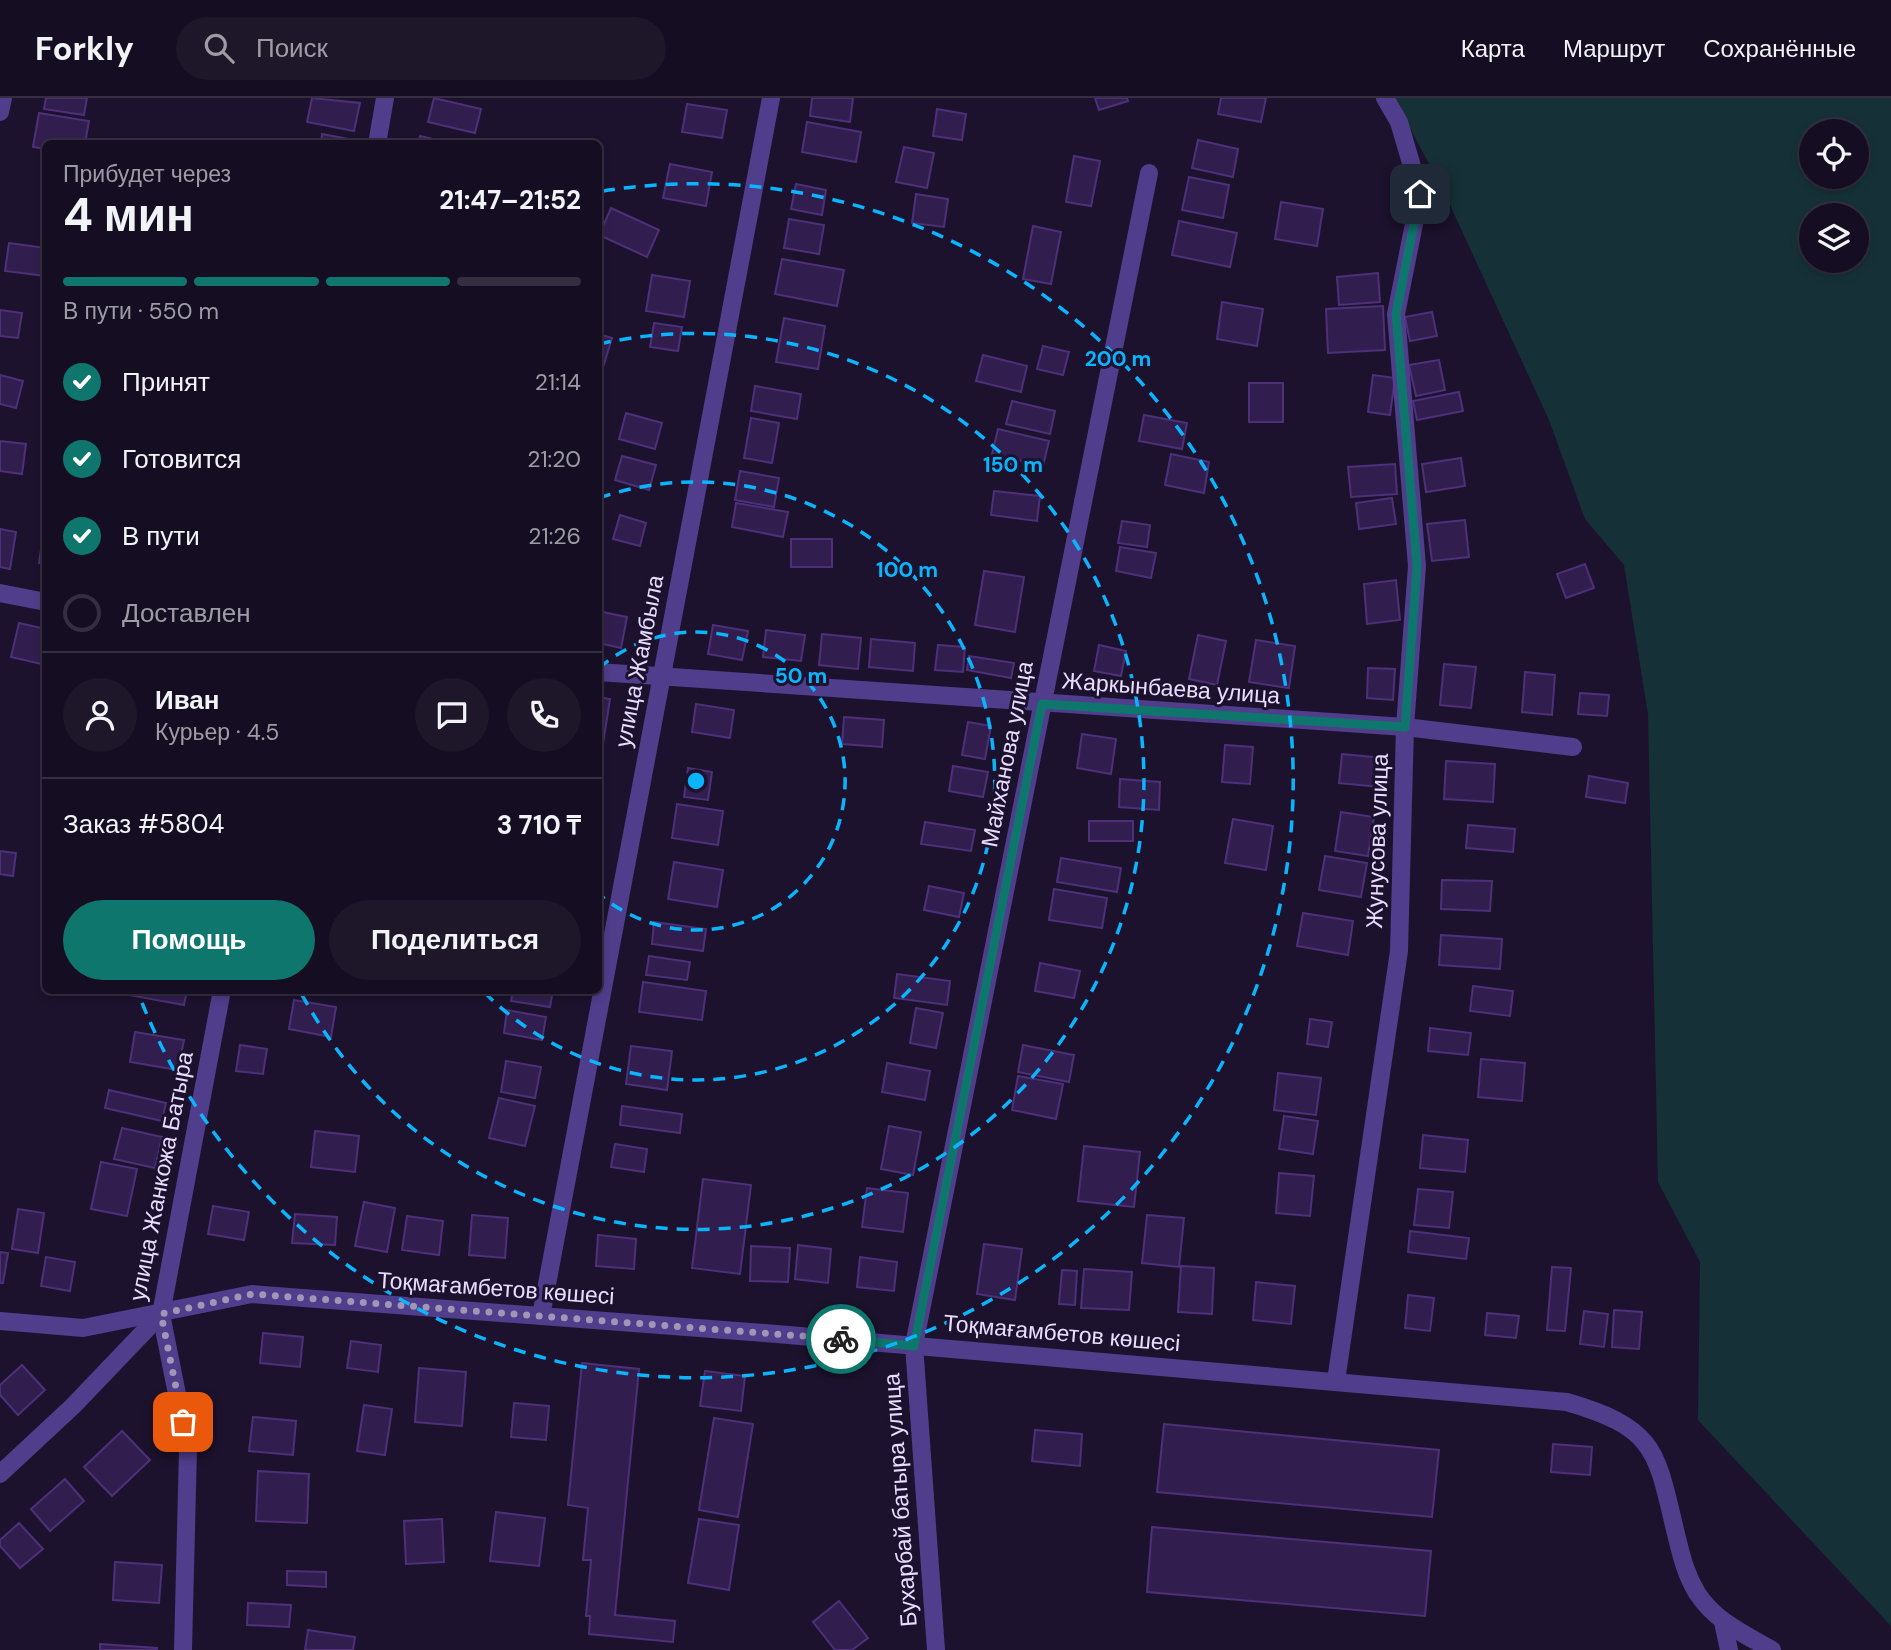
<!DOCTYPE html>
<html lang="ru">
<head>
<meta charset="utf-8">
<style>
	:root { --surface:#150e22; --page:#1e172a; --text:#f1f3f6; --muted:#9d9ca5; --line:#342e40; --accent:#0f766e }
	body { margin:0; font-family:"DM Sans",sans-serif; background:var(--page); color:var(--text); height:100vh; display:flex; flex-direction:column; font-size:26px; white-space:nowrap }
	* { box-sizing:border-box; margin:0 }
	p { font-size:23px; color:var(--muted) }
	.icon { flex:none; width:38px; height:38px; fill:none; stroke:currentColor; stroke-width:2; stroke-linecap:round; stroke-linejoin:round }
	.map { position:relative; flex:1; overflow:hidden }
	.sheet { position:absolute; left:42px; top:42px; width:560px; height:854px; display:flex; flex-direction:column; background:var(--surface); border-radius:10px; box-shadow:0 4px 10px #0003,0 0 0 2px var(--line) }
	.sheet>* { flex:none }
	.controls { position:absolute; left:1799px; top:21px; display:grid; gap:14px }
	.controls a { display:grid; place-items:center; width:70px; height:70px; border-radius:50%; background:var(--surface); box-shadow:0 4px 10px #0003,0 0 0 2px var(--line); font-size:35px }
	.pin { position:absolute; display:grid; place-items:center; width:60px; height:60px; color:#fff; margin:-30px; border-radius:14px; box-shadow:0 4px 10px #0006 }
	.courier { position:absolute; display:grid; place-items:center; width:70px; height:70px; margin:-35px; border:5px solid #0f766e; border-radius:50%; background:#fff; color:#222; box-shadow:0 2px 9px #0007 }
	.head em { font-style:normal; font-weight:700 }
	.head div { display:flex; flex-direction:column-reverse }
	.head { display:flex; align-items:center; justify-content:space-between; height:119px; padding:0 21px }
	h1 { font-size:46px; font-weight:700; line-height:52px }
	.bar { display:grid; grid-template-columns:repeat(4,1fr); gap:10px 7px; align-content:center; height:84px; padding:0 21px }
	.bar i { height:9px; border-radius:5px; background:var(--line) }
	.bar .selected { background:var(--accent) }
	.bar p { grid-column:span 4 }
	.line { display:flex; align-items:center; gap:18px; padding:0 21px; border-top:2px solid var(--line) }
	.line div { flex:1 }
	.round { display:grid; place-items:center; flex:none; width:74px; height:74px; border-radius:37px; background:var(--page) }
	ol { padding:0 21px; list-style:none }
	li { display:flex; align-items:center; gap:21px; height:77px }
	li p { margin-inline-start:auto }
	li .icon { padding:7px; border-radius:50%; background:var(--accent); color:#fff; stroke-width:4 }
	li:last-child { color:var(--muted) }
	li i { width:38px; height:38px; border:4px solid var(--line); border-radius:50% }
	.primary-button { display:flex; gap:14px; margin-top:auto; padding:14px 21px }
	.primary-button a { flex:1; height:80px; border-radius:42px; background:var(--accent); color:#fff; font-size:28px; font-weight:700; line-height:80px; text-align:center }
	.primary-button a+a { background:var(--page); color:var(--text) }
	header { display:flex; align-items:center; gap:42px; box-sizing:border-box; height:98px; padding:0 35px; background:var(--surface); border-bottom:2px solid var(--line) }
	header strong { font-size:33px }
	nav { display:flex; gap:38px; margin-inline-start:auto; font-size:24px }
	.search { width:490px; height:63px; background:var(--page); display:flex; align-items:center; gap:18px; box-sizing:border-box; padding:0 24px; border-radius:38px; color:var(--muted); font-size:26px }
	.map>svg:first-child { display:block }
	.green { fill:#153137; fill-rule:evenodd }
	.building { fill:#311e4e; stroke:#4d3079; stroke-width:2 }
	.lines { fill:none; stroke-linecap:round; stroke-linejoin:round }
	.minor { stroke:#503d8b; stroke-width:18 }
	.done { stroke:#a196b6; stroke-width:7; stroke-dasharray:0 12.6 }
	.route { stroke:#0f766e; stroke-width:9 }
	.ring { fill:none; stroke:#0ab5fe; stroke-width:3.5; stroke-dasharray:12 9 }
	.labels { text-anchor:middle; stroke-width:6; stroke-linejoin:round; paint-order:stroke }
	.street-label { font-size:23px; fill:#e8ddff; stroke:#1c122d }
	.centre { fill:#0ab5fe; stroke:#1c122d; stroke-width:3.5 }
	.ring-label { font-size:21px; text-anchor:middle; font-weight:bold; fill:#0ab5fe; stroke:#1c122d; stroke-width:6; stroke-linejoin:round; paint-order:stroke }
</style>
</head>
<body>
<header>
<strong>Forkly</strong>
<div class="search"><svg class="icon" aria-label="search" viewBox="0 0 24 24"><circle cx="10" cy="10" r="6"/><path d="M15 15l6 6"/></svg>Поиск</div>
<nav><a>Карта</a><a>Маршрут</a><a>Сохранённые</a></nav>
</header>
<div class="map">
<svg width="1891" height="1552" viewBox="0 0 1891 1552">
	<rect width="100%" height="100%" fill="#1c122d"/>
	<path class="green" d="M1394,0h497v1528l-193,-206 2,-158 -42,-80 -10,-468 -24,-149 -39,-46 -36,-99 -105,-228zM1811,33h46v46h-46zM1811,117h46v46h-46z"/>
	<g class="building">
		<path d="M46,0h41l-3,17 -40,-6z"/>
		<path d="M312,0l48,5 -6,28 -47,-9z"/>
		<path d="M434,0l47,11 -6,24 -47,-11z"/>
		<path d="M812,0h41l-3,24 -40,-6z"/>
		<path d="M1095,0h32l1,3 -29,9z"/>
		<path d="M1221,0h45l-5,24 -43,-8z"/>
		<path d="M687,6l40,6 -5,28 -40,-6z"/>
		<path d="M937,11l29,5 -4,26 -29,-4z"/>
		<path d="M39,15l50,8 -4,23h-39v5l-13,-2z"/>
		<path d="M807,24l54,10 -5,30 -54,-10z"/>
		<path d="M322,36l27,5v5h-28z"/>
		<path d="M420,38l34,8h-36z"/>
		<path d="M1198,42l40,9 -5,28 -41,-9z"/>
		<path d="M904,49l30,6 -7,35 -31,-6z"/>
		<path d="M1074,58l26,5 -9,45 -25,-4z"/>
		<path d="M670,66l42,8 -6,34 -43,-8z"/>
		<path d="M1189,79l40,8 -6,33 -41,-8z"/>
		<path d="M796,86l30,6 -4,25 -31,-6z"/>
		<path d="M916,96l32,5 -4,28 -32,-4z"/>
		<path d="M1281,104l42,7 -6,37 -42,-7z"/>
		<path d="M611,110l48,22 -12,27 -48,-22z"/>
		<path d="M789,121l35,6 -5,29 -35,-6z"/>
		<path d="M1179,123l58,12 -7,34 -58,-12z"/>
		<path d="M1033,128l28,6 -10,52 -28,-5z"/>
		<path d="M9,145l37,5v28l-41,-5z"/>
		<path d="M782,161l62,11 -7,36 -62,-12z"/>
		<path d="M1378,175l2,29 -41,3 -2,-28z"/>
		<path d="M652,177l38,6 -6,36 -38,-6z"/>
		<path d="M1222,204l41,7 -6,37 -40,-7z"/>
		<path d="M1383,208l2,44 -57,3 -2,-44z"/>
		<path d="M0,212l22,3 -4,25 -18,-2z"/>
		<path d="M1432,214l5,24 -27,5 -5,-24z"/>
		<path d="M784,220l41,8 -7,43 -42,-7z"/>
		<path d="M654,225l28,4 -4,24 -28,-4z"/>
		<path d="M598,236l14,4 -14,46z"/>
		<path d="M1043,248l26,6 -6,23 -26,-6z"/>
		<path d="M983,257l44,11 -6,26 -45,-11z"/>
		<path d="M1439,262l6,30 -29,6 -7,-31z"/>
		<path d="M0,277l23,6 -7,27 -16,-4z"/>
		<path d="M1373,277l22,3 -5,37 -22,-3z"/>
		<rect x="1249" y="285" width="34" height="39"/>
		<path d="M755,288l46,8 -4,25 -46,-8z"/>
		<path d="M1459,294l4,19 -46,9 -4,-19z"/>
		<path d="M1012,303l43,10 -5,23 -44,-10z"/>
		<path d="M626,315l36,10 -7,26 -36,-10z"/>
		<path d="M1144,317l43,8 -5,26 -43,-8z"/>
		<path d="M751,320l28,5 -7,40 -28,-5z"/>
		<path d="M998,331l51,12 -6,25 -51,-12z"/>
		<path d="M0,343l26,3 -4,30 -22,-3z"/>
		<path d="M1171,356l38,8 -5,31 -39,-8z"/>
		<path d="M622,358l34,9 -7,25 -34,-10z"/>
		<path d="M1461,360l4,28 -39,6 -4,-28z"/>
		<path d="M1395,366l2,30 -46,3 -3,-30z"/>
		<path d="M740,373l39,7 -5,29 -39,-7z"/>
		<path d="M994,393l46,5 -3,25 -46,-6z"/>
		<path d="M1392,400l4,26 -37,5 -3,-26z"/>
		<path d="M736,405l52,9 -5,25 -51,-10z"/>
		<path d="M620,417l26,8 -6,23 -27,-7z"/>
		<path d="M1465,422l4,37 -37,4 -5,-37z"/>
		<path d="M1122,423l28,4 -3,22 -29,-4z"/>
		<path d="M0,431l16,3 -6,37 -10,-2z"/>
		<path d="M44,432l2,1v33l-7,-1z"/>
		<rect x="791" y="441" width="41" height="28"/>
		<path d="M1120,449l36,6 -5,25 -35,-7z"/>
		<path d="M1585,466l9,24 -28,10 -9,-24z"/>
		<path d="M984,473l40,6 -9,55 -40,-7z"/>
		<path d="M1396,482l4,40 -33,4 -3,-40z"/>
		<path d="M598,513l29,6 -6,31 -23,-5z"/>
		<path d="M19,525l27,6v36l-35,-8z"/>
		<path d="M713,527l35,6 -6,29 -34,-6z"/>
		<path d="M766,532l39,5 -4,26 -38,-4z"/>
		<path d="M822,536l39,4 -3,31 -39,-4z"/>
		<path d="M1198,537l28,6 -9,44 -28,-6z"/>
		<path d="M871,541l44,4 -2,28 -44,-4z"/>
		<path d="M1256,542l39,6 -6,42 -40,-6z"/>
		<path d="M938,547l27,2 -2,25 -28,-2z"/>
		<path d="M1099,547l27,6 -5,25 -27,-5z"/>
		<path d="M969,558l45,7 -3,15 -44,-8z"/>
		<path d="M1444,566l32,3 -5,41 -31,-3z"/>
		<path d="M1368,570l27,1 -2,31 -26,-2z"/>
		<path d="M1525,574l30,3 -3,40 -30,-3z"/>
		<path d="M1580,595l29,2 -2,21 -29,-2z"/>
		<path d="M598,599l12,2 -7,45 -5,-1z"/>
		<path d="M696,606l38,6 -4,28 -38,-6z"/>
		<path d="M844,619l40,3 -2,27 -40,-3z"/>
		<path d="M968,624l23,4 -6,33 -23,-4z"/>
		<path d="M1082,636l34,5 -5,35 -34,-6z"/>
		<path d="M1225,647l28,2 -3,37 -28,-2z"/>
		<path d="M1342,656l41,4 -3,29 -41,-4z"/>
		<path d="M1446,663l49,3 -2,38 -49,-3z"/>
		<path d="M953,668l35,6 -5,25 -34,-6z"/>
		<path d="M688,670l24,4 -4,28 -24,-3z"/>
		<path d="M1589,678l39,7 -3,20 -39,-6z"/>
		<path d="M1120,681l40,3 -1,28 -40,-3z"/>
		<path d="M677,706l46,7 -5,34 -46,-7z"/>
		<path d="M1341,714l33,5 -6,39 -33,-5z"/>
		<path d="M1233,721l40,7 -7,44 -41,-7z"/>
		<rect x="1089" y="723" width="44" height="20"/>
		<path d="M925,724l50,8 -4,21 -50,-7z"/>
		<path d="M1468,727l47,4 -2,23 -47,-4z"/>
		<path d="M0,753l16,2 -3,23 -13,-2z"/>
		<path d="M1325,758l42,7 -6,34 -42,-7z"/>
		<path d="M1061,760l60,10 -4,24 -60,-10z"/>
		<path d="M674,764l49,8 -6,37 -49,-8z"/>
		<path d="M1442,782l50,1 -2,30 -49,-2z"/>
		<path d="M929,788l35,7 -5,24 -35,-7z"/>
		<path d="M1054,791l53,9 -5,30 -53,-8z"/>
		<path d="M1303,815l50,8 -5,34 -51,-9z"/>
		<path d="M654,824l52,7 -3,22 -51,-7z"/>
		<path d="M1441,837l61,4 -2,30 -61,-4z"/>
		<path d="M649,858l41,6 -3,18 -41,-5z"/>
		<path d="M1040,865l40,8 -6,27 -39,-7z"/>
		<path d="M897,876l53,7 -3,24 -53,-7z"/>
		<path d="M643,884l63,9 -4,29 -63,-8z"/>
		<path d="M1473,888l40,5 -3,25 -40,-5z"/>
		<path d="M130,892h57l-3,15 -55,-10z"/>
		<path d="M513,892h40l-3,17 -39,-6z"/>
		<path d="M294,902l42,7 -5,30 -42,-8z"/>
		<path d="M916,910l27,5 -7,35 -26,-5z"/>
		<path d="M507,912l39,7 -4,23 -38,-7z"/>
		<path d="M1310,921l22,3 -4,25 -21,-3z"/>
		<path d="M1430,930l41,5 -3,22 -40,-4z"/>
		<path d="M135,934l49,8 -6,30 -48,-8z"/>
		<path d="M240,947l27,4 -4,25 -27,-3z"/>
		<path d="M1023,947l51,10 -5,27 -51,-10z"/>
		<path d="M631,948l41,5 -5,39 -41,-6z"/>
		<path d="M1481,961l44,4 -3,38 -44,-4z"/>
		<path d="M506,963l35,6 -6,31 -34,-6z"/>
		<path d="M887,965l43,8 -5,29 -43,-8z"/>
		<path d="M1278,975l43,5 -5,37 -42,-5z"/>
		<path d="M1018,978l45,8 -7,35 -44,-9z"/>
		<path d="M109,992l57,13 -4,18 -57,-13z"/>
		<path d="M499,1000l36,8 -10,40 -36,-8z"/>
		<path d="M622,1008l60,8 -2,19 -60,-8z"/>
		<path d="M1284,1018l34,5 -5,33 -34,-5z"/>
		<path d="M889,1028l32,6 -8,43 -32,-6z"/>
		<path d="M122,1030l40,9 -7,31 -41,-9z"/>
		<path d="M315,1033l44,5 -4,36 -44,-5z"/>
		<path d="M1423,1037l45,5 -3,32 -45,-4z"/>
		<path d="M615,1046l32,5 -3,23 -33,-5z"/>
		<path d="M1084,1048l56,6 -6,55 -56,-6z"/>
		<path d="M101,1064l36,7 -10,47 -36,-7z"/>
		<path d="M1279,1075l35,3 -4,40 -34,-3z"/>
		<path d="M703,1081l48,6 -11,89 -48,-6z"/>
		<path d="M867,1090l41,5 -5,39 -41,-5z"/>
		<path d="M1418,1091l35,3 -4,36 -35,-3z"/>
		<path d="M364,1104l31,6 -8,44 -32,-6z"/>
		<path d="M213,1108l36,6 -5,28 -36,-6z"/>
		<path d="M18,1111l26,4 -6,40 -26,-4z"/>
		<path d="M295,1116l42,3 -2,28 -43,-2z"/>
		<path d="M472,1117l36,3 -3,40 -36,-3z"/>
		<path d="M1147,1117l37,3 -5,49 -37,-4z"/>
		<path d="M407,1118l36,5 -4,34 -37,-5z"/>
		<path d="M1410,1133l59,7 -3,21 -58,-7z"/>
		<path d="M598,1137l38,4 -2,30 -38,-3z"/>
		<path d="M984,1146l38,5 -7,51 -38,-6z"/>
		<path d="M798,1147l33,4 -3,34 -33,-4z"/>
		<path d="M751,1148l39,2 -2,34 -38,-1z"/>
		<path d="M0,1154l8,1 -5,30h-3z"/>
		<path d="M46,1159l29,5 -5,29 -29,-5z"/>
		<path d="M860,1159l37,5 -3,29 -37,-4z"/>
		<path d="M1181,1168l33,2 -2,46 -34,-2z"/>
		<path d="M1552,1169l19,1 -6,63 -18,-1z"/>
		<path d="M1084,1171l48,3 -3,38 -48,-2z"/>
		<path d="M1062,1172l15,1 -2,34 -16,-1z"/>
		<path d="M1256,1184l39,4 -4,38 -38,-4z"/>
		<path d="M1408,1197l26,3 -4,33 -25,-3z"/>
		<path d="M1614,1212l28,2 -3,37 -27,-2z"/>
		<path d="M1584,1213l24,3 -4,33 -24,-3z"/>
		<path d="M1487,1215l32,3 -3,22 -31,-3z"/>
		<path d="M263,1235l40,4 -3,30 -40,-4z"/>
		<path d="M351,1243l30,4 -3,27 -31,-4z"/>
		<path d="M582,1265l57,6 -24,246 60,6 -2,21 -84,-8 1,-18h-4l5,-56h-8l5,-52 -20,-3z"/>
		<path d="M22,1267l23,25 -27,25 -18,-20v-10z"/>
		<path d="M419,1270l47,4 -4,54 -47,-4z"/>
		<path d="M705,1273l40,5 -4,35 -41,-5z"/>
		<path d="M514,1305l35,3 -3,34 -35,-3z"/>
		<path d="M364,1307l28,4 -7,46 -28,-4z"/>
		<path d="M253,1319l43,4 -3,34 -44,-4z"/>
		<path d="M714,1320l39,6 -15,93 -39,-7z"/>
		<path d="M1164,1326l275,26 -7,67 -275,-25z"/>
		<path d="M1035,1332l47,4 -2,32 -48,-5z"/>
		<path d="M122,1333l28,29 -38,36 -28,-29z"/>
		<path d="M1553,1346l39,3 -2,28 -39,-3z"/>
		<path d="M258,1373l51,3 -2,49 -51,-2z"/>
		<path d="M65,1381l19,22 -34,30 -19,-22z"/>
		<path d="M496,1414l49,6 -6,48 -49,-5z"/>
		<path d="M442,1421l2,43 -38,2 -2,-43z"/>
		<path d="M699,1421l40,6 -10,65 -41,-7z"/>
		<path d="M19,1425l24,26 -23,19 -20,-22v-6z"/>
		<path d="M1152,1429l279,24 -6,65 -278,-24z"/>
		<path d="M115,1464l47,3 -3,38 -46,-3z"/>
		<path d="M287,1473l39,1v15l-39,-2z"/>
		<path d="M839,1503l29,37 -16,12h-17l-22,-28z"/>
		<path d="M248,1505l43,2 -2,22 -42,-2z"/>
		<path d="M308,1532l47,7 -2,13h-48z"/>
		<path d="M100,1546l57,4v2h-57z"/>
	</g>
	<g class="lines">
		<g class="minor">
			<path d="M0,14l3,-14"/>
			<path d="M377,46l8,-46"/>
			<path d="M0,495l46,9"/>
			<path d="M598,574l807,55 168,20"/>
			<path d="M161,1216l27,135 -5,201"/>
			<path d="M541,1218l230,-1218"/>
			<path d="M0,1223l83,7 169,-34 525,40 790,68c92,27 89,50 110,136 5,20 9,37 20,55 18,28 47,41 75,57"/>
			<path d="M1336,1283l63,-430 6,-224 12,-161 -21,-252 24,-120 -21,-72 -14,-24"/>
			<path d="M0,1376l73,-68 88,-92 61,-324"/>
			<path d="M1723,1524l6,28"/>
			<path d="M936,1552l-22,-305 235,-1172"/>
		</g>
	</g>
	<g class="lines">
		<path class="done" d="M183,1324l-22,-108 91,-20 589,45"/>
		<path class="route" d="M841,1241l73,7 128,-642 363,23 12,-161 -21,-252 24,-120"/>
	</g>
	<g class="ring">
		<path d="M599 570A149 149 0 1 1 599 796"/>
		<path d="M599 400A299 299 0 1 1 483 893"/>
		<path d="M599 246A448 448 0 1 1 300 893"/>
		<path d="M603 93A597 597 0 1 1 139 897"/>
	</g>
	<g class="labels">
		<g class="street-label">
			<text transform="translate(639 563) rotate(-79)" y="8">улица Жамбыла</text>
			<text transform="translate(1171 590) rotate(4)" y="8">Жаркынбаева улица</text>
			<text transform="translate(1007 656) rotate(-79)" y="8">Майханова улица</text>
			<text transform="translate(1377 743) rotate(-88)" y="8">Жунусова улица</text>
			<text transform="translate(161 1078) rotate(-79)" y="8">улица Жанкожа Батыра</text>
			<text transform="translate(496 1190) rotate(4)" y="8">Тоқмағамбетов көшесі</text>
			<text transform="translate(1062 1235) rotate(5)" y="8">Тоқмағамбетов көшесі</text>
			<text transform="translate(900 1402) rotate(-94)" y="8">Бухарбай батыра улица</text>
		</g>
	</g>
	<circle cx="696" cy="683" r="10" class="centre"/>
	<g class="ring-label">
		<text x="1118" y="268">200 m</text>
		<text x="1013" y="374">150 m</text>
		<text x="907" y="479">100 m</text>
		<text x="801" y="585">50 m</text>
	</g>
</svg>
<div class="controls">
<a><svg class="icon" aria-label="locate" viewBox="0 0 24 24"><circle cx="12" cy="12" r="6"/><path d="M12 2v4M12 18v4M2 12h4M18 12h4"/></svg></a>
<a><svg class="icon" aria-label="layers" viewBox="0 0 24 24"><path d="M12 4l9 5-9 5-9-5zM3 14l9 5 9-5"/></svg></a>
</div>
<div class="pin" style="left:183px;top:1324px;background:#ea580c"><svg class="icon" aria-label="bag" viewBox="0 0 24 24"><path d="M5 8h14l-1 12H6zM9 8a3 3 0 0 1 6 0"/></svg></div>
<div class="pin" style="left:1420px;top:96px;background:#1f2937"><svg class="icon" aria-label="home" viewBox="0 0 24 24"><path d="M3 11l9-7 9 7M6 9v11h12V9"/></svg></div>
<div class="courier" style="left:841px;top:1241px"><svg class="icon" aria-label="bike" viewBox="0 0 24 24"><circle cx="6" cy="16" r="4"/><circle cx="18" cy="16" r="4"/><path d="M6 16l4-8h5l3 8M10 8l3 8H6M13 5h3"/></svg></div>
<section class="sheet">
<div class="head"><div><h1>4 мин</h1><p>Прибудет через</p></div><em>21:47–21:52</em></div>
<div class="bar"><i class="selected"></i><i class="selected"></i><i class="selected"></i><i></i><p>В пути · 550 m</p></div>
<ol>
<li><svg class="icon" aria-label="check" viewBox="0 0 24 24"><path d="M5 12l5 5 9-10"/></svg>Принят<p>21:14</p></li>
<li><svg class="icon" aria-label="check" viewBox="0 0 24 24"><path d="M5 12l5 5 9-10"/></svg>Готовится<p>21:20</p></li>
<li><svg class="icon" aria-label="check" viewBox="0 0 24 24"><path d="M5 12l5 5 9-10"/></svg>В пути<p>21:26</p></li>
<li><i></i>Доставлен</li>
</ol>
<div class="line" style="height:126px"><a class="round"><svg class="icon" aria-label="person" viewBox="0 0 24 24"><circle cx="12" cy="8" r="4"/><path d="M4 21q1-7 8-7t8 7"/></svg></a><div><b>Иван</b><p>Курьер · 4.5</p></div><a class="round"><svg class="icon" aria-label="chat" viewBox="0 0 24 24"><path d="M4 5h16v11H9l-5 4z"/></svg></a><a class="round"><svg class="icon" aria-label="phone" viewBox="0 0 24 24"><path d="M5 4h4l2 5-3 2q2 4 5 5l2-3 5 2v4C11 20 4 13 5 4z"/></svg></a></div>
<div class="line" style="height:91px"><div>Заказ #5804</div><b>3 710 ₸</b></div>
<div class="primary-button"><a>Помощь</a><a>Поделиться</a></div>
</section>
</div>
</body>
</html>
